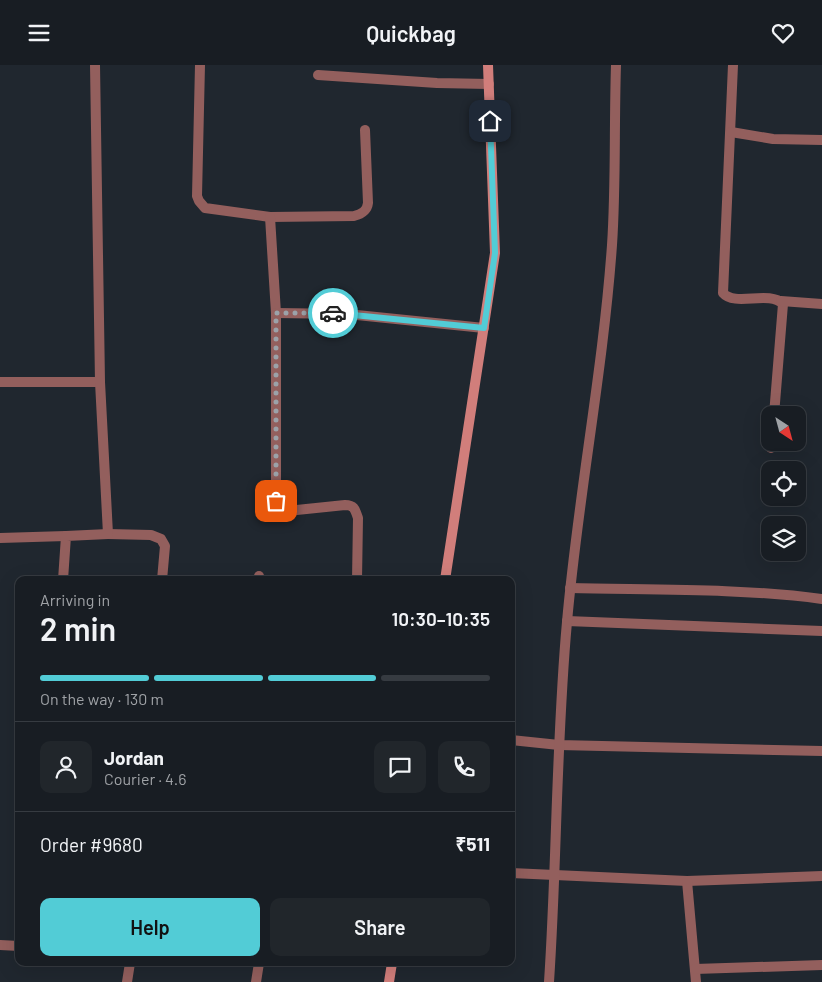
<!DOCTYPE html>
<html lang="en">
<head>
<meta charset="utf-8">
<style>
	:root { --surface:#181d23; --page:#21262b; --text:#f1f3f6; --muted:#9fa2a6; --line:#363b41; --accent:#52ccd6 }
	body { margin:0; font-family:Barlow,sans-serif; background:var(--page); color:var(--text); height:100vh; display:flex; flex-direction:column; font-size:19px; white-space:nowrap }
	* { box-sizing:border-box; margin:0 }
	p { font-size:16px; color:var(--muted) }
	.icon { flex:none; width:28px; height:28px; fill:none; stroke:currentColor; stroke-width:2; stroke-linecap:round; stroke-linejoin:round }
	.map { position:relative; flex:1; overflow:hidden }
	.details { position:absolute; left:15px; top:511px; width:500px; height:390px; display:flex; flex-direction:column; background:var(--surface); border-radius:10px; box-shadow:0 5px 20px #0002,0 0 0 1px var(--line) }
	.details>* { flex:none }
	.needle { width:32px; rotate:144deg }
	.fabs { position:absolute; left:761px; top:341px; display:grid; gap:10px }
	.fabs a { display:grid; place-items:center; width:45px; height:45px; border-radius:10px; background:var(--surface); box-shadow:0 5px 20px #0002,0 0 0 1px var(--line); font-size:25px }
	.pin { position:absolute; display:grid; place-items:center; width:42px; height:42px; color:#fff; margin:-21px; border-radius:10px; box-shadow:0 2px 8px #0006 }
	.courier { position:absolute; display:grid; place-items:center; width:50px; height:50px; margin:-25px; border:4px solid #52ccd6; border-radius:50%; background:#fff; color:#222; box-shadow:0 1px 6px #0007 }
	.overview em { font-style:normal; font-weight:600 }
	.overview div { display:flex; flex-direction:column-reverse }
	.overview { display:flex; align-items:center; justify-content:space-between; height:85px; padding:0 25px }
	h1 { font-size:32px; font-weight:600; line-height:38px }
	.bar { display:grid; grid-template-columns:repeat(4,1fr); gap:8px 5px; align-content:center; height:60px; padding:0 25px }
	.bar i { height:6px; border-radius:4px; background:var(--line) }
	.bar .on { background:var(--accent) }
	.bar p { grid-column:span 4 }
	.line { display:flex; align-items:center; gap:12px; padding:0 25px; border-top:1px solid var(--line) }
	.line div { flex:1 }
	.round { display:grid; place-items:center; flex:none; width:52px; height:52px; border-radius:10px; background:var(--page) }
	.action { display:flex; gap:10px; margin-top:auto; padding:10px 25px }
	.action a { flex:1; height:58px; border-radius:10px; background:var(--accent); color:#111; font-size:20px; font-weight:600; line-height:58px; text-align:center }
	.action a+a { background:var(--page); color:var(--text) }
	header { display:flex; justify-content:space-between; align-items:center; height:65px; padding:0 25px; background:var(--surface); font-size:22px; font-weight:600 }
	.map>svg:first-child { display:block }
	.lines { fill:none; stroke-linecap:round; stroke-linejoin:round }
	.street { stroke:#935f5d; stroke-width:10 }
	.secondary { stroke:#d17e7b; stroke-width:10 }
	.done { stroke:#9ca2a9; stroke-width:5; stroke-dasharray:0 9 }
	.route { stroke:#52ccd6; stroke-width:6 }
</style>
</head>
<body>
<header><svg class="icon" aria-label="menu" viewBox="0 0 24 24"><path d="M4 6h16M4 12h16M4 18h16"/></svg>Quickbag<svg class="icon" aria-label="heart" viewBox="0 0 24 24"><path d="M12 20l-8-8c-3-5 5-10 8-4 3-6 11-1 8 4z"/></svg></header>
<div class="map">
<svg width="822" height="917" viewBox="0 0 822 917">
	<rect width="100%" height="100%" fill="#20272f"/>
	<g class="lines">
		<g class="street">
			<path d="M200,0l-3,131 2,5 6,7 65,9 84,-1c8,-2 13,-5 14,-13l-3,-73"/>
			<path d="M733,0l-10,228c12,14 46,-3 60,11l-9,111"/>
			<path d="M318,10l119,8 52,1"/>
			<path d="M731,67l42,7 49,1"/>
			<path d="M270,152l6,96v188l4,6 7,4 58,-6c9,0 10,4 13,13l-1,62"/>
			<path d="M781,236l41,3"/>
			<path d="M276,248l71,1 137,14"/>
			<path d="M0,317h100"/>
			<path d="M771,383v-5"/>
			<path d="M108,469l43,1 10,4 4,7 -3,34"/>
			<path d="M0,473l66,-2"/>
			<path d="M63,515l3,-44 42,-2 -8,-152 -5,-317"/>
			<path d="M259,515v-4"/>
			<path d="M570,523c84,2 169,0 252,11"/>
			<path d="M567,556l255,10"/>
			<path d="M511,675l48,5 263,6"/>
			<path d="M511,808l176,8 135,-5"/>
			<path d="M687,816l9,101"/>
			<path d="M0,880l19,1"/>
			<path d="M695,904l127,-4"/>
			<path d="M127,917l3,-19"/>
			<path d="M256,917l3,-19"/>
			<path d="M549,917c8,-120 7,-240 18,-360 11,-126 36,-250 45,-377 4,-59 2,-120 4,-180"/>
		</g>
		<g class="secondary">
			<path d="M445,515l50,-327 -7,-188"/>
			<path d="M389,917l3,-19"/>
		</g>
	</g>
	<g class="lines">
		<path class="done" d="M276,436v-188h57"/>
		<path class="route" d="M333,248l151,15 11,-75 -5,-132"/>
	</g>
</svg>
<div class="fabs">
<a><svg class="needle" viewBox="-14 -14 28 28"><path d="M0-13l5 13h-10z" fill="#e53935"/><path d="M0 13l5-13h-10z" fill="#9fa2a6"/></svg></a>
<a><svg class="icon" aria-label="locate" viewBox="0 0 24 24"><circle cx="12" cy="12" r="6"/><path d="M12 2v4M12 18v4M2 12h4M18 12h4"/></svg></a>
<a><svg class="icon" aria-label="layers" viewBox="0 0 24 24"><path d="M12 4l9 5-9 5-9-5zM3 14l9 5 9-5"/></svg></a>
</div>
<div class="pin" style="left:276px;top:436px;background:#ea580c"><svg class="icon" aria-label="bag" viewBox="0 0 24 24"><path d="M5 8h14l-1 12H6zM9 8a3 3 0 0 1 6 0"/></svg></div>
<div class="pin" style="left:490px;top:56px;background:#1f2937"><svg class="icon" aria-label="home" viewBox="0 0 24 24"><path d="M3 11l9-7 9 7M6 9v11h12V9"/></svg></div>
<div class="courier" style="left:333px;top:248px"><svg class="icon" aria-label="car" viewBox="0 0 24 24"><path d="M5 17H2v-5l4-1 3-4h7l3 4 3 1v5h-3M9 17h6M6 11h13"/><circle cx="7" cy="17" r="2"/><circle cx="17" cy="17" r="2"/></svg></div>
<section class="details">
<div class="overview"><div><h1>2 min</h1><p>Arriving in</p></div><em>10:30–10:35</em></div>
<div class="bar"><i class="on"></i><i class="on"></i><i class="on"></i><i></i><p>On the way · 130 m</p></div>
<div class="line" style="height:90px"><a class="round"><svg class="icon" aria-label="person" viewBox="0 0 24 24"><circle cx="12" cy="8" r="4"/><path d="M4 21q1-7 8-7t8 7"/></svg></a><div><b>Jordan</b><p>Courier · 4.6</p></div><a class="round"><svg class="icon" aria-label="chat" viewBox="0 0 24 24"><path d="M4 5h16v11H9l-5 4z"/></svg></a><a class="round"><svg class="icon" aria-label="phone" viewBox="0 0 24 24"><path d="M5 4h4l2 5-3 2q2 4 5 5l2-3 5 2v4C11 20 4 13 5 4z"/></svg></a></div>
<div class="line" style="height:65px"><div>Order #9680</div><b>₹511</b></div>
<div class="action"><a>Help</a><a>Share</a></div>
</section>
</div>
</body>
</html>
